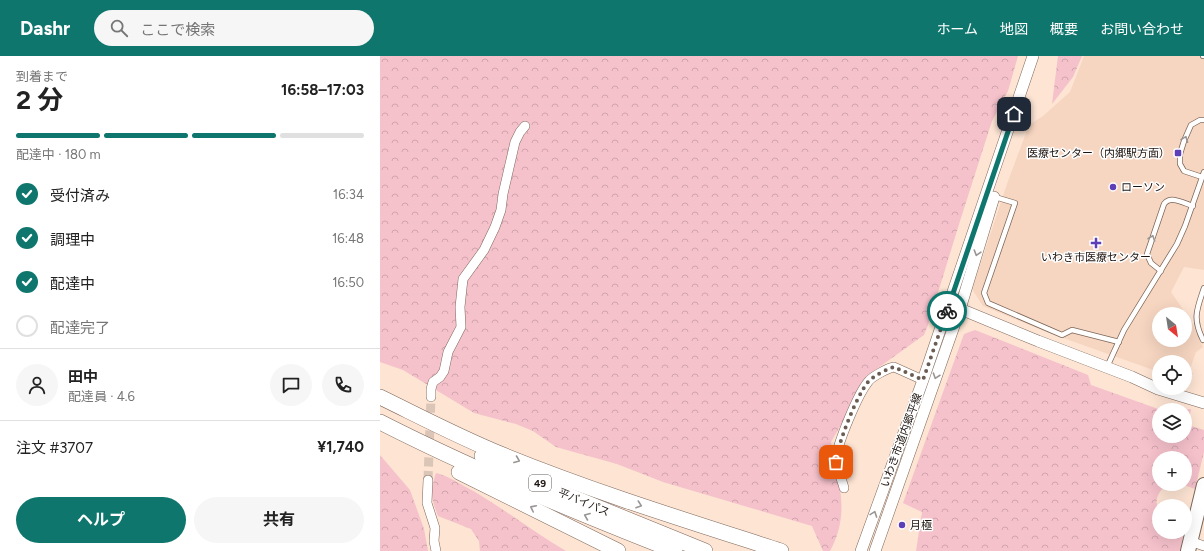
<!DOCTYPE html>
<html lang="ja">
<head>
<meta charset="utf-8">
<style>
	:root { --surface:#fff; --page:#f6f6f6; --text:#222; --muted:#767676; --line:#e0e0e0; --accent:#0f766e }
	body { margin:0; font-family:Figtree,"Noto Sans JP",sans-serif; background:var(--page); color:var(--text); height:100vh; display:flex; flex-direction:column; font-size:15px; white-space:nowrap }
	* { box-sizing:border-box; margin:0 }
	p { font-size:13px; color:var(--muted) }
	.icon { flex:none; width:22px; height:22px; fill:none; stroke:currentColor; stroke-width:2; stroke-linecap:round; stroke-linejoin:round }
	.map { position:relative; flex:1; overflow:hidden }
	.panel { display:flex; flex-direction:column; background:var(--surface); width:380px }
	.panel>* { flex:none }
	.needle { width:26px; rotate:150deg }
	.controls { position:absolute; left:772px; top:251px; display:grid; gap:8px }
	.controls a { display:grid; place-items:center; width:40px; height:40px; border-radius:50%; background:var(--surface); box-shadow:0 4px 16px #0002; font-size:20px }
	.pin { position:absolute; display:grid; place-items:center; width:34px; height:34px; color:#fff; margin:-17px; border-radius:8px; box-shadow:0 2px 6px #0006 }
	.courier { position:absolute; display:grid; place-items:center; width:40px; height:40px; margin:-20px; border:3px solid #0f766e; border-radius:50%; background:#fff; color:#222; box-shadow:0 1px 5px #0007 }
	.head em { font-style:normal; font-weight:700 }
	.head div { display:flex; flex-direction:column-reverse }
	.head { display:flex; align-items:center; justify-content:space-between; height:68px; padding:0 16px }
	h1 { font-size:26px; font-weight:700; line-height:30px }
	.bar { display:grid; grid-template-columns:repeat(4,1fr); gap:6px 4px; align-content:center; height:48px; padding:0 16px }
	.bar i { height:5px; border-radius:3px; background:var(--line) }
	.bar .active { background:var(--accent) }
	.bar p { grid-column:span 4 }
	.line { display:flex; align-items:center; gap:10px; padding:0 16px; border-top:1px solid var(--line) }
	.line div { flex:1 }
	.round { display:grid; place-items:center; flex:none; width:42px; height:42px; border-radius:21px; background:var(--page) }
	ol { padding:0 16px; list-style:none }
	li { display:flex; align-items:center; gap:12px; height:44px }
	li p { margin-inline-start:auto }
	li .icon { padding:4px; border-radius:50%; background:var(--accent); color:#fff; stroke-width:4 }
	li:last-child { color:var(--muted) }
	li i { width:22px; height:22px; border:2px solid var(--line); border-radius:50% }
	.primary-button { display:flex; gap:8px; margin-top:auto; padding:8px 16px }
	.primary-button a { flex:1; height:46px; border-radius:24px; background:var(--accent); color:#fff; font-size:16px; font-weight:700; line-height:46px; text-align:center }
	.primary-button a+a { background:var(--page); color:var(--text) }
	header { display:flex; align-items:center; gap:24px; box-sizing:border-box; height:56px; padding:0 20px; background:var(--accent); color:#fff }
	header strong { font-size:19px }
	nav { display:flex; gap:22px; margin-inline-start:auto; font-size:14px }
	.search { width:280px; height:36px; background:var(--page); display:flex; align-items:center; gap:10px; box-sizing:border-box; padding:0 14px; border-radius:22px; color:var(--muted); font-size:15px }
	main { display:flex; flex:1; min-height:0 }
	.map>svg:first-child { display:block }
	.built { fill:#f6d6c1; fill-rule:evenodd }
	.forest { fill:url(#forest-crowns) }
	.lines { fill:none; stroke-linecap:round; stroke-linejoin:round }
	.minor-tunnel { stroke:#dbc5b6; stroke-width:9; stroke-dasharray:9 4.5; stroke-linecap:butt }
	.service-casing { stroke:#7c6658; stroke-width:6 }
	.minor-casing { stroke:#7c6658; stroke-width:10 }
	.tertiary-casing { stroke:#7c6658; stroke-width:12 }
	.primary-casing { stroke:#7c6658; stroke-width:16 }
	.trunk-casing { stroke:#7c6658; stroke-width:16 }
	.service { stroke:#fff; stroke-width:4.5 }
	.minor { stroke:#fff; stroke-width:9 }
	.tertiary { stroke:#fff; stroke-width:11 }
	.primary { stroke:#fff; stroke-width:14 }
	.trunk { stroke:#fff; stroke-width:15 }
	.oneway { stroke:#999593 }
	.done { stroke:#6b5d54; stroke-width:4; stroke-dasharray:0 7.2 }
	.route { stroke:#0f766e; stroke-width:5 }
	.poi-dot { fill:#5d3fb7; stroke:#fff; stroke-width:1.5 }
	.labels { text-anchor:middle; stroke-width:3; stroke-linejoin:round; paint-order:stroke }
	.shield { fill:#fff; stroke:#615a57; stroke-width:1 }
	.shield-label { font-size:10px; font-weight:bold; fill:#1d140f }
	.poi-label { font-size:11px; fill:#1d140f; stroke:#fff; text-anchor:start }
	.street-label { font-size:11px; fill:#1d140f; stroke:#fff }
</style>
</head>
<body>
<header>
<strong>Dashr</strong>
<div class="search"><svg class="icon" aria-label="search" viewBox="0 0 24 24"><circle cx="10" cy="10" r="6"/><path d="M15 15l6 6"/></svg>ここで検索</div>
<nav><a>ホーム</a><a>地図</a><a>概要</a><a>お問い合わせ</a></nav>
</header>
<main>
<section class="panel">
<div class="head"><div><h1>2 分</h1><p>到着まで</p></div><em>16:58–17:03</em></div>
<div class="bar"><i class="active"></i><i class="active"></i><i class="active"></i><i></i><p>配達中 · 180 m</p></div>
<ol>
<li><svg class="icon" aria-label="check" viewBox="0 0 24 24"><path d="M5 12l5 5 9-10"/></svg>受付済み<p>16:34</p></li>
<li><svg class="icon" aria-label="check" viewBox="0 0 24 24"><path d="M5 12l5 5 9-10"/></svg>調理中<p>16:48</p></li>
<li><svg class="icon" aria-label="check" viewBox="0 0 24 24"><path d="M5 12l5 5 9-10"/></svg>配達中<p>16:50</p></li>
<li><i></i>配達完了</li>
</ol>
<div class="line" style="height:72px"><a class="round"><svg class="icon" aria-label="person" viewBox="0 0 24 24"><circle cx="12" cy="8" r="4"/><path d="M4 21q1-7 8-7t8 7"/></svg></a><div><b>田中</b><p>配達員 · 4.6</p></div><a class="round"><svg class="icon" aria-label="chat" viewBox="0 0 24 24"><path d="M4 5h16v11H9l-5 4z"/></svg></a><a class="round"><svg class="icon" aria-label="phone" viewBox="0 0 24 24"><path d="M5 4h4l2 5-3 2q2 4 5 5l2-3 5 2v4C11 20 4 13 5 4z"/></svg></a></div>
<div class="line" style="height:52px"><div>注文 #3707</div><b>¥1,740</b></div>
<div class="primary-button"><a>ヘルプ</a><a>共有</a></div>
</section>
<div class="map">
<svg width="824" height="495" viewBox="0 0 824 495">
	<defs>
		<pattern id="forest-crowns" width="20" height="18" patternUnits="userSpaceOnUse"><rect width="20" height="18" fill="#f5c1cb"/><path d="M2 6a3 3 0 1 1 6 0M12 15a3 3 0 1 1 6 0" fill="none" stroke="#d2a5ad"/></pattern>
	</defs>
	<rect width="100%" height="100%" fill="#fde4d3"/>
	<path class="built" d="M704,0h120v214l-20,-3 -13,25 22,32 10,23 -7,5 -7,20 4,1 -4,10 -4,-1v-20h-26v10l-110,-39 -66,-27 -11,-17 35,-105 22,-59 14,-9 27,-24zM779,258h26v26h-26z"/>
	<g class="forest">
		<path d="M0,0h638l-10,35 -16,30 -32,100 -32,104 -4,10 -53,38 -40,69c7,39 20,71 -1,109h-7l-11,-25 -149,-44 -46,-18 -61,-17 -23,-16 -17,-7 -42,-11 -71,-43 -23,-8z"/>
		<path d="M678,0h24l-9,21 -21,27z"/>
		<path d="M595,274l113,45 3,10 70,25h-2v26h26v-26h-2l8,-1 -3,16 16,5v22l-9,37 -14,-5h4v-26h-26v26h8c-6,6 -12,12 -10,22l2,2v24h25l-4,19h-264l6,-39 -19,-9 61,-169z"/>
		<path d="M0,399l30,35 14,39 4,22h-48z"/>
		<path d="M56,417c10,2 19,8 28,13 36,19 67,45 102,65h-86l-1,-10 -8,-12 -33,-13c-7,-17 -8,-26 -2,-43z"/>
	</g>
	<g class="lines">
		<path class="minor-tunnel" d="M48,424l3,-83"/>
		<defs>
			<g id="service">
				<path d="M823,0h1"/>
				<path d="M822,121l-18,-6 -4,-7v-10l4,-13 7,-16 9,-5h4"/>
				<path d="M615,141l20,6 -31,90 4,10 74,32 10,-5 47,12"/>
				<path d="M781,215l-10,-8 -4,-9 17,-50c7,-9 19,-1 29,2"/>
				<path d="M823,284c-11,-22 -6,-31 1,-52"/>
				<path d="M727,311l17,-37 53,-86 8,-18 19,-54"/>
			</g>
			<g id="minor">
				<path d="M51,341v-8l2,-7 7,-5 4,-6 4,-19 13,-25 -1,-20 3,-28 21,-29 11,-23 6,-17 2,-16 12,-52 5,-10 5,-6"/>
				<path d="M48,424l-1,23 8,25 -1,13 2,10"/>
				<path d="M464,432c-2,-9 -8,-20 -8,-30 2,-16 22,-64 32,-76 3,-5 20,-14 26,-15l29,13"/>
				<path d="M810,485l14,5"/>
			</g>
			<g id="tertiary">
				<path d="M573,250l85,35 94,36 26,12 46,14"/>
				<path d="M481,495l62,-171 110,-324"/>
				<path d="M495,495l85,-242 34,-112"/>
			</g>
			<path id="primary" d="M808,495l16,-66"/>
			<g id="trunk">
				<path d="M0,341c41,20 81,41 123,58 91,37 185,66 278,96"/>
				<path d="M0,366c96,49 195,90 295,129"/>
				<path d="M102,400l51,25 172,70"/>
				<path d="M79,416l159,79"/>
			</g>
		</defs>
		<use href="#service" class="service-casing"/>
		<use href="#minor" class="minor-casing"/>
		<use href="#tertiary" class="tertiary-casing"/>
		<use href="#primary" class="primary-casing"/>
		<use href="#trunk" class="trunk-casing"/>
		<use href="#service" class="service"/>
		<use href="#minor" class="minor"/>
		<use href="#tertiary" class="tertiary"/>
		<use href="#primary" class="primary"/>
		<use href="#trunk" class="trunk"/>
	</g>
	<defs><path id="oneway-chevron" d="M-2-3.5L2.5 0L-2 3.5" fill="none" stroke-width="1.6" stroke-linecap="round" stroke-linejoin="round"/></defs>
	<g class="oneway">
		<use href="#oneway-chevron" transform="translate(805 83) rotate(-69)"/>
		<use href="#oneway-chevron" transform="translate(772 182) rotate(-71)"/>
		<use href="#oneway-chevron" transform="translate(597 197) rotate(107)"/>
		<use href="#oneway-chevron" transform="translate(556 320) rotate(109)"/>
		<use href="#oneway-chevron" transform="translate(137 404) rotate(22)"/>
		<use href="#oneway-chevron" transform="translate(259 449) rotate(19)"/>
		<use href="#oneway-chevron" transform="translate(153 452) rotate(-154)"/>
		<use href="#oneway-chevron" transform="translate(494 458) rotate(-70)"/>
		<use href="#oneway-chevron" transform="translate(207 460) rotate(-158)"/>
	</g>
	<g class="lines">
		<path class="done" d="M456,406c1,-17 21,-67 32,-80 4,-5 20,-14 26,-15l29,13 24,-69"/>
		<path class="route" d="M567,255l67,-197"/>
	</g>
	<g class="poi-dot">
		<rect x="794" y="93" width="8" height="8" rx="2"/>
		<circle cx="733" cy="131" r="4"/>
		<path d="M714 181h4v4h4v4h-4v4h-4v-4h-4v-4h4z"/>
		<circle cx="522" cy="469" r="4"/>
	</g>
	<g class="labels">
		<rect class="shield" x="149" y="419" width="22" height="16" rx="3"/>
		<g class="shield-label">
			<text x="160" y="431">49</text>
		</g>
		<g class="poi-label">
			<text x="790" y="101" text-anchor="end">医療センター（内郷駅方面）</text>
			<text x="741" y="135">ローソン</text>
			<text x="716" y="205" text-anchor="middle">いわき市医療センター</text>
			<text x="530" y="473">月極</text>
		</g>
		<g class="street-label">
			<text transform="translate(521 384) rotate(-70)" y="4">いわき市道内郷平線</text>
			<text transform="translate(204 446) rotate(23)" y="4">平バイパス</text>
		</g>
	</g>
</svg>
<div class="controls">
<a><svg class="needle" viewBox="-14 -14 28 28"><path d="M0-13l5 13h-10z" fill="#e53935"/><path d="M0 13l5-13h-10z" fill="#767676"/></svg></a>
<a><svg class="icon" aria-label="locate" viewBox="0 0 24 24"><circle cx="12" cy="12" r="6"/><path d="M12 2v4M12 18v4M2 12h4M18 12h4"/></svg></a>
<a><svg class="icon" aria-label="layers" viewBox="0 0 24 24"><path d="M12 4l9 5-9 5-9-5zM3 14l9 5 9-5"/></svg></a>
<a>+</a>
<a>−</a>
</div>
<div class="pin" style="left:456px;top:406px;background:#ea580c"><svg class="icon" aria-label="bag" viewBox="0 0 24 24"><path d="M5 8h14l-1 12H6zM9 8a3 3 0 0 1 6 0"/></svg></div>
<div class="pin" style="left:634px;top:58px;background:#1f2937"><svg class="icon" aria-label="home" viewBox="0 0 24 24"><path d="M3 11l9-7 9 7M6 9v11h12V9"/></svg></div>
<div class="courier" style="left:567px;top:255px"><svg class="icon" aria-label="bike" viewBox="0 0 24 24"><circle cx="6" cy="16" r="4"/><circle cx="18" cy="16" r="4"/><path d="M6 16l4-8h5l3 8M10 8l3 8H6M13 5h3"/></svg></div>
</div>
</main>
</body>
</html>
